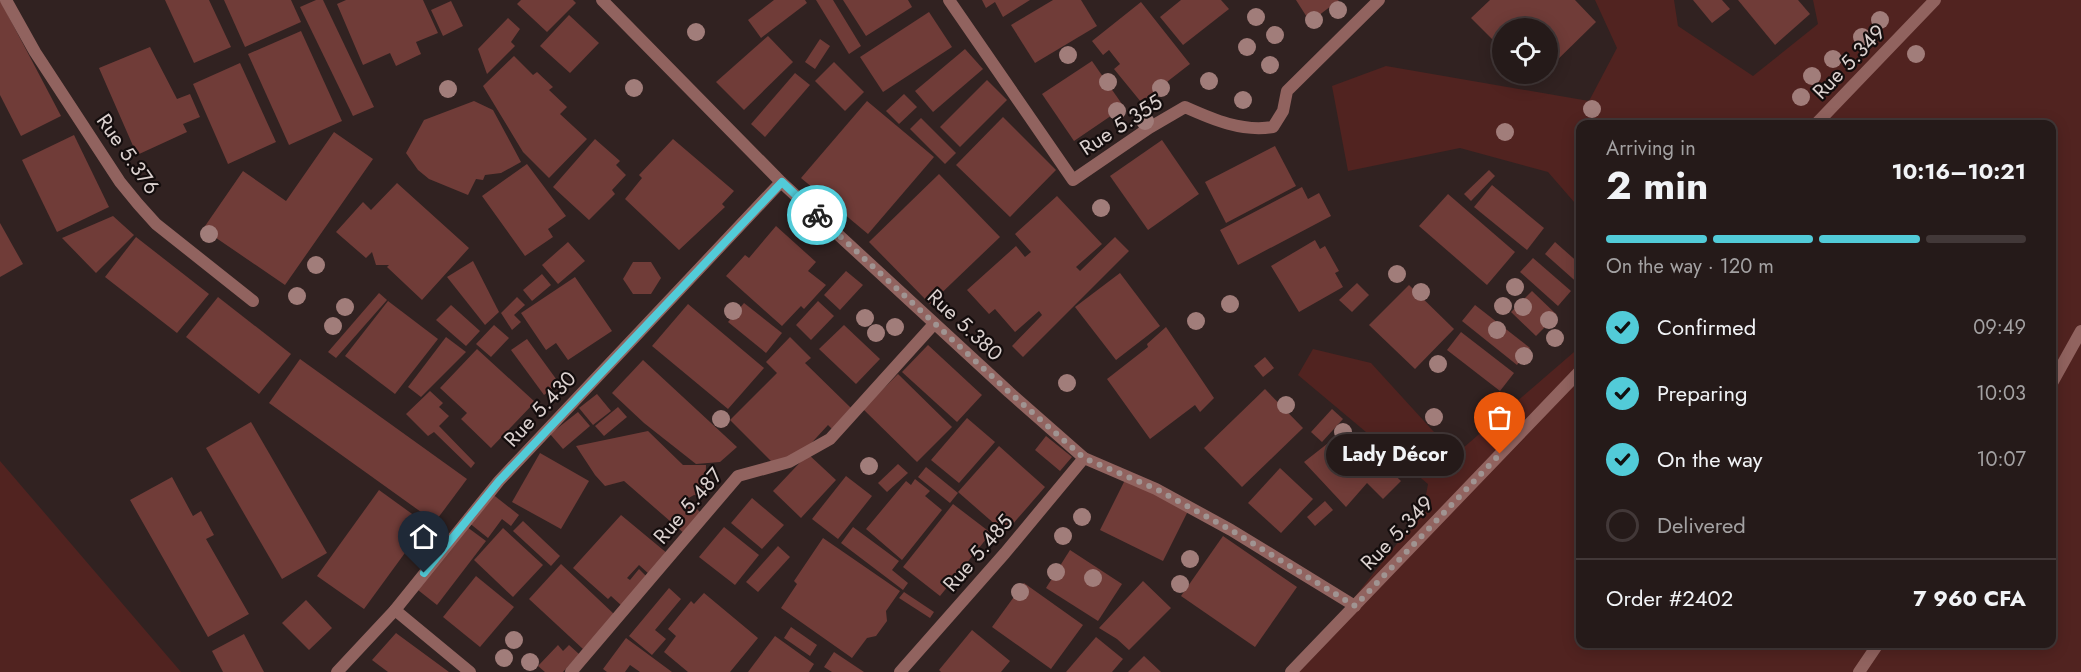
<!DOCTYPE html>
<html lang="en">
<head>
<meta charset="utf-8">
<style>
	:root { --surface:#251a19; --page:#312726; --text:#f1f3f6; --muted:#a3a1a2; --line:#423838; --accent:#52cbd8 }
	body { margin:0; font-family:Jost,sans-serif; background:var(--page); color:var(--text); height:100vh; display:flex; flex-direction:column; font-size:22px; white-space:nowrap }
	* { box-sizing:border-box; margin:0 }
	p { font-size:20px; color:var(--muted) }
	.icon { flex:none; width:33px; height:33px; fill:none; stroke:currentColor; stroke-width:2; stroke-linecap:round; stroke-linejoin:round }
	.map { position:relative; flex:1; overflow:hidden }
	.drawer { position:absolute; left:1576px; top:120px; width:480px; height:528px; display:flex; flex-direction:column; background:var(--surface); border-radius:12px; box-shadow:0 3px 15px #0003,0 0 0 2px var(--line) }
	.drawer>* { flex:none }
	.controls { position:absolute; left:1492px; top:18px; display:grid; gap:12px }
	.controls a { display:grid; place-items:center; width:66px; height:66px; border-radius:50%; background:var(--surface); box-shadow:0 3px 15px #0003,0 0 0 2px var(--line); font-size:30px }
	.pin { position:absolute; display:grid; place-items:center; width:51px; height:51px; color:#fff; margin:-62px -26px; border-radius:50% 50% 50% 0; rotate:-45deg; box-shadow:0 0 6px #0007 }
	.pin .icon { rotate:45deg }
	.courier { position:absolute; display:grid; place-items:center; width:60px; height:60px; margin:-30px; border:4px solid #52cbd8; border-radius:50%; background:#fff; color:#222; box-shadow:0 2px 8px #0007 }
	.bubble { position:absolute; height:42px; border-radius:21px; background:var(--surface); box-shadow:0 3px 15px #0003,0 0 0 2px var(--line); font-size:20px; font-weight:700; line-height:42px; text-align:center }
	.summary em { font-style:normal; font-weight:700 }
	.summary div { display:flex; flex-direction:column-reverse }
	.summary { display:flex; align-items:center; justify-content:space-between; height:102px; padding:0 30px }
	h1 { font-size:39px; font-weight:700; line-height:45px }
	.bar { display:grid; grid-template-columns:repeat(4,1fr); gap:9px 6px; align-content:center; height:72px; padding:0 30px }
	.bar i { height:8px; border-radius:4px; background:var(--line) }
	.bar .current { background:var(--accent) }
	.bar p { grid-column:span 4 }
	.line { display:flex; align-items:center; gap:15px; padding:0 30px; border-top:2px solid var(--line) }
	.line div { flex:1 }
	ol { padding:0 30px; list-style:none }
	li { display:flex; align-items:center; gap:18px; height:66px }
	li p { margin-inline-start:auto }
	li .icon { padding:6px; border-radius:50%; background:var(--accent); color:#111; stroke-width:4 }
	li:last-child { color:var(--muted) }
	li i { width:33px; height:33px; border:3px solid var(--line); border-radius:50% }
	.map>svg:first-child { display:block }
	.green { fill:#512320 }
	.building { fill:#703c38 }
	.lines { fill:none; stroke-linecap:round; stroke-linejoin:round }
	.minor { stroke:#91635f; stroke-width:12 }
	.tree { fill:#a17d7a }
	.done { stroke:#a09492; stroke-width:6; stroke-dasharray:0 10.8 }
	.route { stroke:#52cbd8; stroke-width:8 }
	.labels { text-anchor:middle; stroke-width:4.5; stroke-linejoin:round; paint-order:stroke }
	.street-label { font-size:21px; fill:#dbd1cf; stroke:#140d0d }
</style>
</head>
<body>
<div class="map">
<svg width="2081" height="672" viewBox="0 0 2081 672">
	<rect width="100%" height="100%" fill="#312221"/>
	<g class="green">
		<path d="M1595,0h79l4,26 75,50 65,-52 -5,-24h268v672h-786l128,-161 5,-27 -130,-109 15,-26 58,14 84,92 126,-109v298h471v-520h-471v86l-33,-38 -88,-24 -112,23 -16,-85 54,-20 203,35 28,-53z"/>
		<path d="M0,461l181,211h-181z"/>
	</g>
	<g class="building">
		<path d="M0,0l61,116 -40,20 -21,-41z"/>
		<path d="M165,0h44l22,47 -37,16z"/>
		<path d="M224,0h67l10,22 -56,25z"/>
		<path d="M316,0h7l51,107 -21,9 -53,-109z"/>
		<path d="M346,0h77l15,33 -22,9 5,12 -25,12 -6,-13 -27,12 -26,-61z"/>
		<path d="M521,0h52l3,3 -29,29 -30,-28z"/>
		<path d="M774,0h31l2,3 -46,35 -13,-18z"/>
		<path d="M816,0h17l28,46 -12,8z"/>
		<path d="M843,0h65l4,7 -46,29z"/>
		<path d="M982,0h48l-27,17 -8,-15 -9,6z"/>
		<path d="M1053,0h28l16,26 -62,37 -24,-38z"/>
		<path d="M1181,0h40l8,9 -46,36 -23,-28z"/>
		<path d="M1296,0h43l-29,22z"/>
		<path d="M1490,0h85l21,22 -48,47v-41h-45v22l-32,-32z"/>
		<path d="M1693,0h29l8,9 -18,14z"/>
		<path d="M1738,0h60l12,14 -35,31z"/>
		<path d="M451,1l12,25 -20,10 -12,-26z"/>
		<path d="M1141,2l49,62 -49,38 -27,-33 6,-5 -11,-14 -6,5 -11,-14z"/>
		<path d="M929,12l23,35 -69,45 -23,-35z"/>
		<path d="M569,15l30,28 -29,30 -30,-27z"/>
		<path d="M508,18l12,11 -9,13 4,4 -28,28 -9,-25z"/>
		<path d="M301,31l41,90 -53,24 -41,-91z"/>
		<path d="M768,36l25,26 -49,48 -28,-28z"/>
		<path d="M820,39l10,7 -15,23 -10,-7z"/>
		<path d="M150,47l27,52 13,-5 10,23 -17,7 4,8 -50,23 -38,-87z"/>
		<path d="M965,49l18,20 -50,43 -18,-21z"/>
		<path d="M514,56l19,19 4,-3 16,15 -4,3 18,17 -7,7 27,25 -38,39 -26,-26 -40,-66z"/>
		<path d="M1092,61l32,46 -50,34 -32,-47z"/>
		<path d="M834,62l30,30 -19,19 -30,-30z"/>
		<path d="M240,63l36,79 -48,22 -35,-80z"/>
		<path d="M795,73l15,12 -45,52 -14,-13z"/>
		<path d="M987,80l20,20 -47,47 -20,-20z"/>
		<path d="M904,94l13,13 -18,17 -13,-13z"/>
		<path d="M474,101l19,9 28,52 -20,11 -16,2 -2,5 -7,-1 -8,16 -39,-16 -11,-9 -12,-17 18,-33z"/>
		<path d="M867,101l67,56 -66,77 -67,-56z"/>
		<path d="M1003,117l53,53 -46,47 -54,-52z"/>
		<path d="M921,118l35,35 -11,11 -35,-35z"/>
		<path d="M334,132l39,27 -88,126 -82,-56 40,-58 43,30z"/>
		<path d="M74,135l35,72 -52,25 -35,-72z"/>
		<path d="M595,139l25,22 -4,4 10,10 -14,15 3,4 -26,26 -36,-33z"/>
		<path d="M673,139l61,52 -12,13 3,3 -46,43 -54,-51 17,-21 -3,-3z"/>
		<path d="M1162,140l37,54 -51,36 -38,-54z"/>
		<path d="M1275,146l21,40 -70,37 -21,-41z"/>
		<path d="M527,164l39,52 -18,13 5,8 -28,19 -43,-60z"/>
		<path d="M1489,170l6,6 -24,25 -7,-7z"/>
		<path d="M939,174l61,63 -70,67 -61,-62z"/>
		<path d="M397,183l72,65 -47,52 -35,-33 2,-2h-13l-4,-13 -6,6 -30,-26 27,-30 8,8z"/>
		<path d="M1492,185l52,43 -17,22 -53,-43z"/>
		<path d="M1302,187l6,12 11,-6 12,23 -93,49 -18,-35z"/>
		<path d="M1448,194l67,58 -28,33 -68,-59z"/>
		<path d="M1057,196l45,48 -26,23 4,4 35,-34 14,14 -106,106 -11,-11 30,-31 -3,-4 -24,21 -20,-23 -6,5 -22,-24 49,-44 9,11 6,-5 -16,-18z"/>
		<path d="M113,216l21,19 -38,38 -34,-35z"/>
		<path d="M0,223l23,41 -23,13z"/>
		<path d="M776,226l40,36 -8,9 18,14 -22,24 -3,-3 -19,20 -56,-50 19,-21 4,3z"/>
		<path d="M136,237l73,57 -32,39 -72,-56z"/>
		<path d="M1315,240l5,9 5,-3 14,25 -4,2 8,14 -44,25 -28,-46z"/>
		<path d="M568,242l17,19 -27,23 -16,-19z"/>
		<path d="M1555,242l26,23v21l-36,-32z"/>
		<path d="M1533,258l38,33 -13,15 -38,-34z"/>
		<path d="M473,261l26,51 -14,13 -38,-48z"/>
		<path d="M633,262h18l10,16 -10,16h-18l-10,-15z"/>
		<path d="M846,271l17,14 -23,25 -16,-15z"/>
		<path d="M1120,273l40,53 -44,34 -41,-53z"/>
		<path d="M542,274l9,11 -19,16 -9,-11z"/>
		<path d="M575,277l37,54 -44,29 -12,-17 -10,7 -25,-37z"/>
		<path d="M1357,283l12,12 -17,17 -13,-12z"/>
		<path d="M1409,285l45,44 -39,40 -46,-44z"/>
		<path d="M1532,291l25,24 -21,21 -25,-24z"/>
		<path d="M379,293l8,7 -51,58 -8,-6z"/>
		<path d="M218,297l73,57 -32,40 -73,-57z"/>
		<path d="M517,297l8,8 -11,10 7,7 -9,8 -11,-17z"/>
		<path d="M388,301l50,38 -43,55 -50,-38z"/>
		<path d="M818,301l16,15 -23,24 -15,-15z"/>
		<path d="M744,303l38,30 -16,20 -38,-31z"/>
		<path d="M688,304l76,64 -36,41 -76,-63z"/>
		<path d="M451,305l29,26 -14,15 -30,-26z"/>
		<path d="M1475,305l55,43 -13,17 -55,-44z"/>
		<path d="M494,325l15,13 -18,19 -15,-13z"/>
		<path d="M844,325l36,34 -24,25 -37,-35z"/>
		<path d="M1166,327l48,71 -14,14 -5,-7 -45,34 -43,-60 41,-32 -1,-3z"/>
		<path d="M1461,332l53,41 -14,18 -53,-41z"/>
		<path d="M446,337l20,15 -45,45 -13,-10z"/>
		<path d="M790,337l21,21 -6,5 46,45 -19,21 -4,-4 -34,37 -20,2 -44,-44 47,-47 -11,-11z"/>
		<path d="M527,339l32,44 -15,12 -33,-45z"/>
		<path d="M928,345l54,50 -25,27 -55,-50z"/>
		<path d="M477,349l58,53 -44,46 -30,-29 6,-6 -27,-25z"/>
		<path d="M1265,357l9,11 -11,9 -9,-11z"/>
		<path d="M300,359l167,120 -32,43 -166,-119z"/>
		<path d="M643,360l94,87 -17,15 -24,2 -52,-41 -32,-30z"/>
		<path d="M898,374l54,53 -35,35 -54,-53z"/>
		<path d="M1265,389l38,39 -61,59 -38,-39z"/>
		<path d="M430,391l13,12 -4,4 10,9 -10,10 36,37 -4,5 -37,-36 -6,4 -22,-22z"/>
		<path d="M597,394l14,17 -18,14 -14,-17z"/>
		<path d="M618,407l9,10 -23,19 -9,-10z"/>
		<path d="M1332,409l11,10 -21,23 -11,-10z"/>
		<path d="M578,412l12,14 -27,23 -13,-15z"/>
		<path d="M967,418l28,24 -36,41 -28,-23z"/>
		<path d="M251,422l76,131 -45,26 -76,-131z"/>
		<path d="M1346,429l55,52 -18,18 -16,-16 -21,24 -42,-45z"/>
		<path d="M648,431l35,34h23l-1,32 -11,-2 -7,4 14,14 -15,22 -62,-54 -19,5 -10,-11 -19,-29z"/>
		<path d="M1046,436l26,21 -12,14 -25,-21z"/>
		<path d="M999,446l46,41 -40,46 -47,-41z"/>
		<path d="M540,453l49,28 -28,48 -49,-27z"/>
		<path d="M808,454l28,26 -35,38 -28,-27z"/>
		<path d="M898,464l10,9 -21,19 -9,-9z"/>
		<path d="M926,467l32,26 -8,10 -32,-26z"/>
		<path d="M1280,468l33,31 -32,34 -33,-30z"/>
		<path d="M846,476l26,20 -34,43 -26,-20z"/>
		<path d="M1127,476l63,31 -27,54 -63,-31z"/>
		<path d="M172,477l21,39 8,-5 13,24 -8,4 43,75 -41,23 -78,-137z"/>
		<path d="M915,479l15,12 -5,5 17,14 -40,50 -36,-31 40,-48 5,4z"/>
		<path d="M379,490l47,34 -62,85 -47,-33z"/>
		<path d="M491,493l28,22 -8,11 -9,-7 -14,19 -20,-16z"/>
		<path d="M752,498l32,27 -22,24 -31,-26z"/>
		<path d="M1325,501l8,9 -18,16 -8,-9z"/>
		<path d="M953,504l38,29 -51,63 -37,-29z"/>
		<path d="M621,515l47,39 -19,20 -10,-9 -12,13 3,2 9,-11 8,8 -25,29 -11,-10 -3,3 -35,-31z"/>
		<path d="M523,521l37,35 -9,10 -38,-35z"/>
		<path d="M467,527l19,14 -49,64 -19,-15z"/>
		<path d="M724,527l35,28 -24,30 -36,-28z"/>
		<path d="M853,527l46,34 -7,9 16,13 -5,7 -62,-47z"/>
		<path d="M503,528l40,37 -30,32 -39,-37z"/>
		<path d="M1223,536l74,51 -42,60 -74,-51z"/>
		<path d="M823,538l77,53 -14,20 1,10 -11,15 -9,2 -15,20 -71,-50 16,-24 -3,-3z"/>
		<path d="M778,546l12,11 -32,35 -12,-10z"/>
		<path d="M1070,550l52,34 -24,37 -52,-33z"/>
		<path d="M561,564l54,51 -32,34 -54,-50z"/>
		<path d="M476,576l38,31 -34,40 -37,-30z"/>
		<path d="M1143,581l28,27 -42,42 -12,-11 -18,-11z"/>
		<path d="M1024,583l59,42 -32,44 -59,-42z"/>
		<path d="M669,588l12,11 -26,31 11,9 -14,16 -23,-19z"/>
		<path d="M904,592l30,20 -4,6 -31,-20z"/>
		<path d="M704,593l54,45 -28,34h-42l-24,-20 12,-16 -8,-7 23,-28 3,3z"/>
		<path d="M306,600l26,28 -23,22 -27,-27z"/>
		<path d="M791,627l26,18 -7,11 -26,-18z"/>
		<path d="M972,630l38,31 -9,11h-60l-2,-2z"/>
		<path d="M396,633l4,3 49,36h-61l-16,-12z"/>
		<path d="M244,634l20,38h-41l-11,-21z"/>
		<path d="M775,636l39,28 -5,8h-61z"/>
		<path d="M1096,637l27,22 -11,13h-46z"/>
		<path d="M626,638l46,34h-32l-10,-7 -5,7h-18l-4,-3z"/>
		<path d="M558,645l5,6 6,-6 10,9 -16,18h-18l-7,-6z"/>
		<path d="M834,652l30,20h-32l-8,-5z"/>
		<path d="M1144,656l17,16h-33z"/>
	</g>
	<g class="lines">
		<g class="minor">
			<path d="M6,0l29,52 85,130 18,22 18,20 97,77"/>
			<path d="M602,0l179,182 228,210 75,66 72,31 75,41 124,76"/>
			<path d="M949,0l124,180 76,-52 36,-21c29,13 57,25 88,20l10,-16 4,-20 92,-91"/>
			<path d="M1816,124l119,-124"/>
			<path d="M2052,383l29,-52"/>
			<path d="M395,610l75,62"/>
			<path d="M337,672l58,-62 104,-129 282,-299"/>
			<path d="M571,672l167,-196 51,-14 41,-23 104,-115"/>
			<path d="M900,672l105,-119 79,-95"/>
			<path d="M1291,672l290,-302"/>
			<path d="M1859,672l19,-28"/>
		</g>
	</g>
	<g class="tree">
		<circle cx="1338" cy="10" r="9"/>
		<circle cx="1256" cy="17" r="9"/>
		<circle cx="1314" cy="20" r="9"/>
		<circle cx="1880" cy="20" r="9"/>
		<circle cx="696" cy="32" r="9"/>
		<circle cx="1275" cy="35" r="9"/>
		<circle cx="1862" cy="37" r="9"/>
		<circle cx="1247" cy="47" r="9"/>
		<circle cx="1916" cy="54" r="9"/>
		<circle cx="1068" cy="55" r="9"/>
		<circle cx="1833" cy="59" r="9"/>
		<circle cx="1270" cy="65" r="9"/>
		<circle cx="1812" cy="76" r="9"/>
		<circle cx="1209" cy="81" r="9"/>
		<circle cx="1108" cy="82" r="9"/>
		<circle cx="634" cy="88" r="9"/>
		<circle cx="1161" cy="88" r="9"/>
		<circle cx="448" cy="89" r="9"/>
		<circle cx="1801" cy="97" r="9"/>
		<circle cx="1243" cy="100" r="9"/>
		<circle cx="1592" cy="109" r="9"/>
		<circle cx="1117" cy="111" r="9"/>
		<circle cx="1145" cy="121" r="9"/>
		<circle cx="1505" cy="132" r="9"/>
		<circle cx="1101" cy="208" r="9"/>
		<circle cx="209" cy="234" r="9"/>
		<circle cx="316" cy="265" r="9"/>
		<circle cx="1397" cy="274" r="9"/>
		<circle cx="1515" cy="287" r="9"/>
		<circle cx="1421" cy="292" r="9"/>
		<circle cx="297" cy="296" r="9"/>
		<circle cx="1230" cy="304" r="9"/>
		<circle cx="1503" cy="306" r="9"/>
		<circle cx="345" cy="307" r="9"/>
		<circle cx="1523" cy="307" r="9"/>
		<circle cx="733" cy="311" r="9"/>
		<circle cx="865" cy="318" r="9"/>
		<circle cx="1549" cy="320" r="9"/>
		<circle cx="1196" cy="321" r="9"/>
		<circle cx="333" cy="326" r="9"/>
		<circle cx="895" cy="327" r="9"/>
		<circle cx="1497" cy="330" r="9"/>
		<circle cx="876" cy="333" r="9"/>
		<circle cx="1555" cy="338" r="9"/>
		<circle cx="1524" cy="356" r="9"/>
		<circle cx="1438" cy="364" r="9"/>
		<circle cx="1067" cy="383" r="9"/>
		<circle cx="1286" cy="405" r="9"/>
		<circle cx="1434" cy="417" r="9"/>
		<circle cx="721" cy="419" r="9"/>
		<circle cx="1343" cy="432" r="9"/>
		<circle cx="1386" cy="456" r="9"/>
		<circle cx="869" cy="466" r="9"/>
		<circle cx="1082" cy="517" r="9"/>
		<circle cx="1063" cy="536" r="9"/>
		<circle cx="1190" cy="559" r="9"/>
		<circle cx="1056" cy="572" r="9"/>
		<circle cx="1093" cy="578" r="9"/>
		<circle cx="1180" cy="584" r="9"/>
		<circle cx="1020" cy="592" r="9"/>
		<circle cx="514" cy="640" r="9"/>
		<circle cx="504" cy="658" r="9"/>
		<circle cx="530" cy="662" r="9"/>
	</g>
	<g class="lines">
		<path class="done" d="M817,215l192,177 75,66 72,31 75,41 124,76 145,-152"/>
		<path class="route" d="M424,573l75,-92 283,-299 35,33"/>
	</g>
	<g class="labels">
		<g class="street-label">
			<text transform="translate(1849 62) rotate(-46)" y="7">Rue 5.349</text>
			<text transform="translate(1121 125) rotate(-33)" y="7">Rue 5.355</text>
			<text transform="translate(128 154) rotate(55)" y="7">Rue 5.376</text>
			<text transform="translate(965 325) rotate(43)" y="7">Rue 5.380</text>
			<text transform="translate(540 409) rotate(-47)" y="7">Rue 5.430</text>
			<text transform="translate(688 506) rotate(-49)" y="7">Rue 5.487</text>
			<text transform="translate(1397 533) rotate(-46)" y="7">Rue 5.349</text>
			<text transform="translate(978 553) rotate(-49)" y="7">Rue 5.485</text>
		</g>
	</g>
</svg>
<div class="controls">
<a><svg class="icon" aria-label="locate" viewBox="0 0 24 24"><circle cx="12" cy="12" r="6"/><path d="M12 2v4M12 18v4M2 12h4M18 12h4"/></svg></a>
</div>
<div class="pin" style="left:1500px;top:454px;background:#ea580c"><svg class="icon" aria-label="bag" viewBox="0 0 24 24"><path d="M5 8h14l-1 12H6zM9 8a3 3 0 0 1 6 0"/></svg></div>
<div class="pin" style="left:424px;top:573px;background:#1f2937"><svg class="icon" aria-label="home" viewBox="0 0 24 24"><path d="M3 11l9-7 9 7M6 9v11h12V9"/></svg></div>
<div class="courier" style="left:817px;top:215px"><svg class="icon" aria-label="bike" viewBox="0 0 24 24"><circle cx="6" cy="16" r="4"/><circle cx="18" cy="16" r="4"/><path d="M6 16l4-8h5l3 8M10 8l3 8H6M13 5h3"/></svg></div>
<div class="bubble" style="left:1326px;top:434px;width:138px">Lady Décor</div>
<section class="drawer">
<div class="summary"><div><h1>2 min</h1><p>Arriving in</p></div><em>10:16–10:21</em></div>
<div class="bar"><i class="current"></i><i class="current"></i><i class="current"></i><i></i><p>On the way · 120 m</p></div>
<ol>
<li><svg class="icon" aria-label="check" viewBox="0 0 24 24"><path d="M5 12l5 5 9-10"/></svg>Confirmed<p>09:49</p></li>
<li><svg class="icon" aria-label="check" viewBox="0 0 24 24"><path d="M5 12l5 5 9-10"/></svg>Preparing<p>10:03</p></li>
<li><svg class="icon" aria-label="check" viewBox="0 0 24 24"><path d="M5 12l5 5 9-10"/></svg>On the way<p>10:07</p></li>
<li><i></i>Delivered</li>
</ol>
<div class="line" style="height:78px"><div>Order #2402</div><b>7 960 CFA</b></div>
</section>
</div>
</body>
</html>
